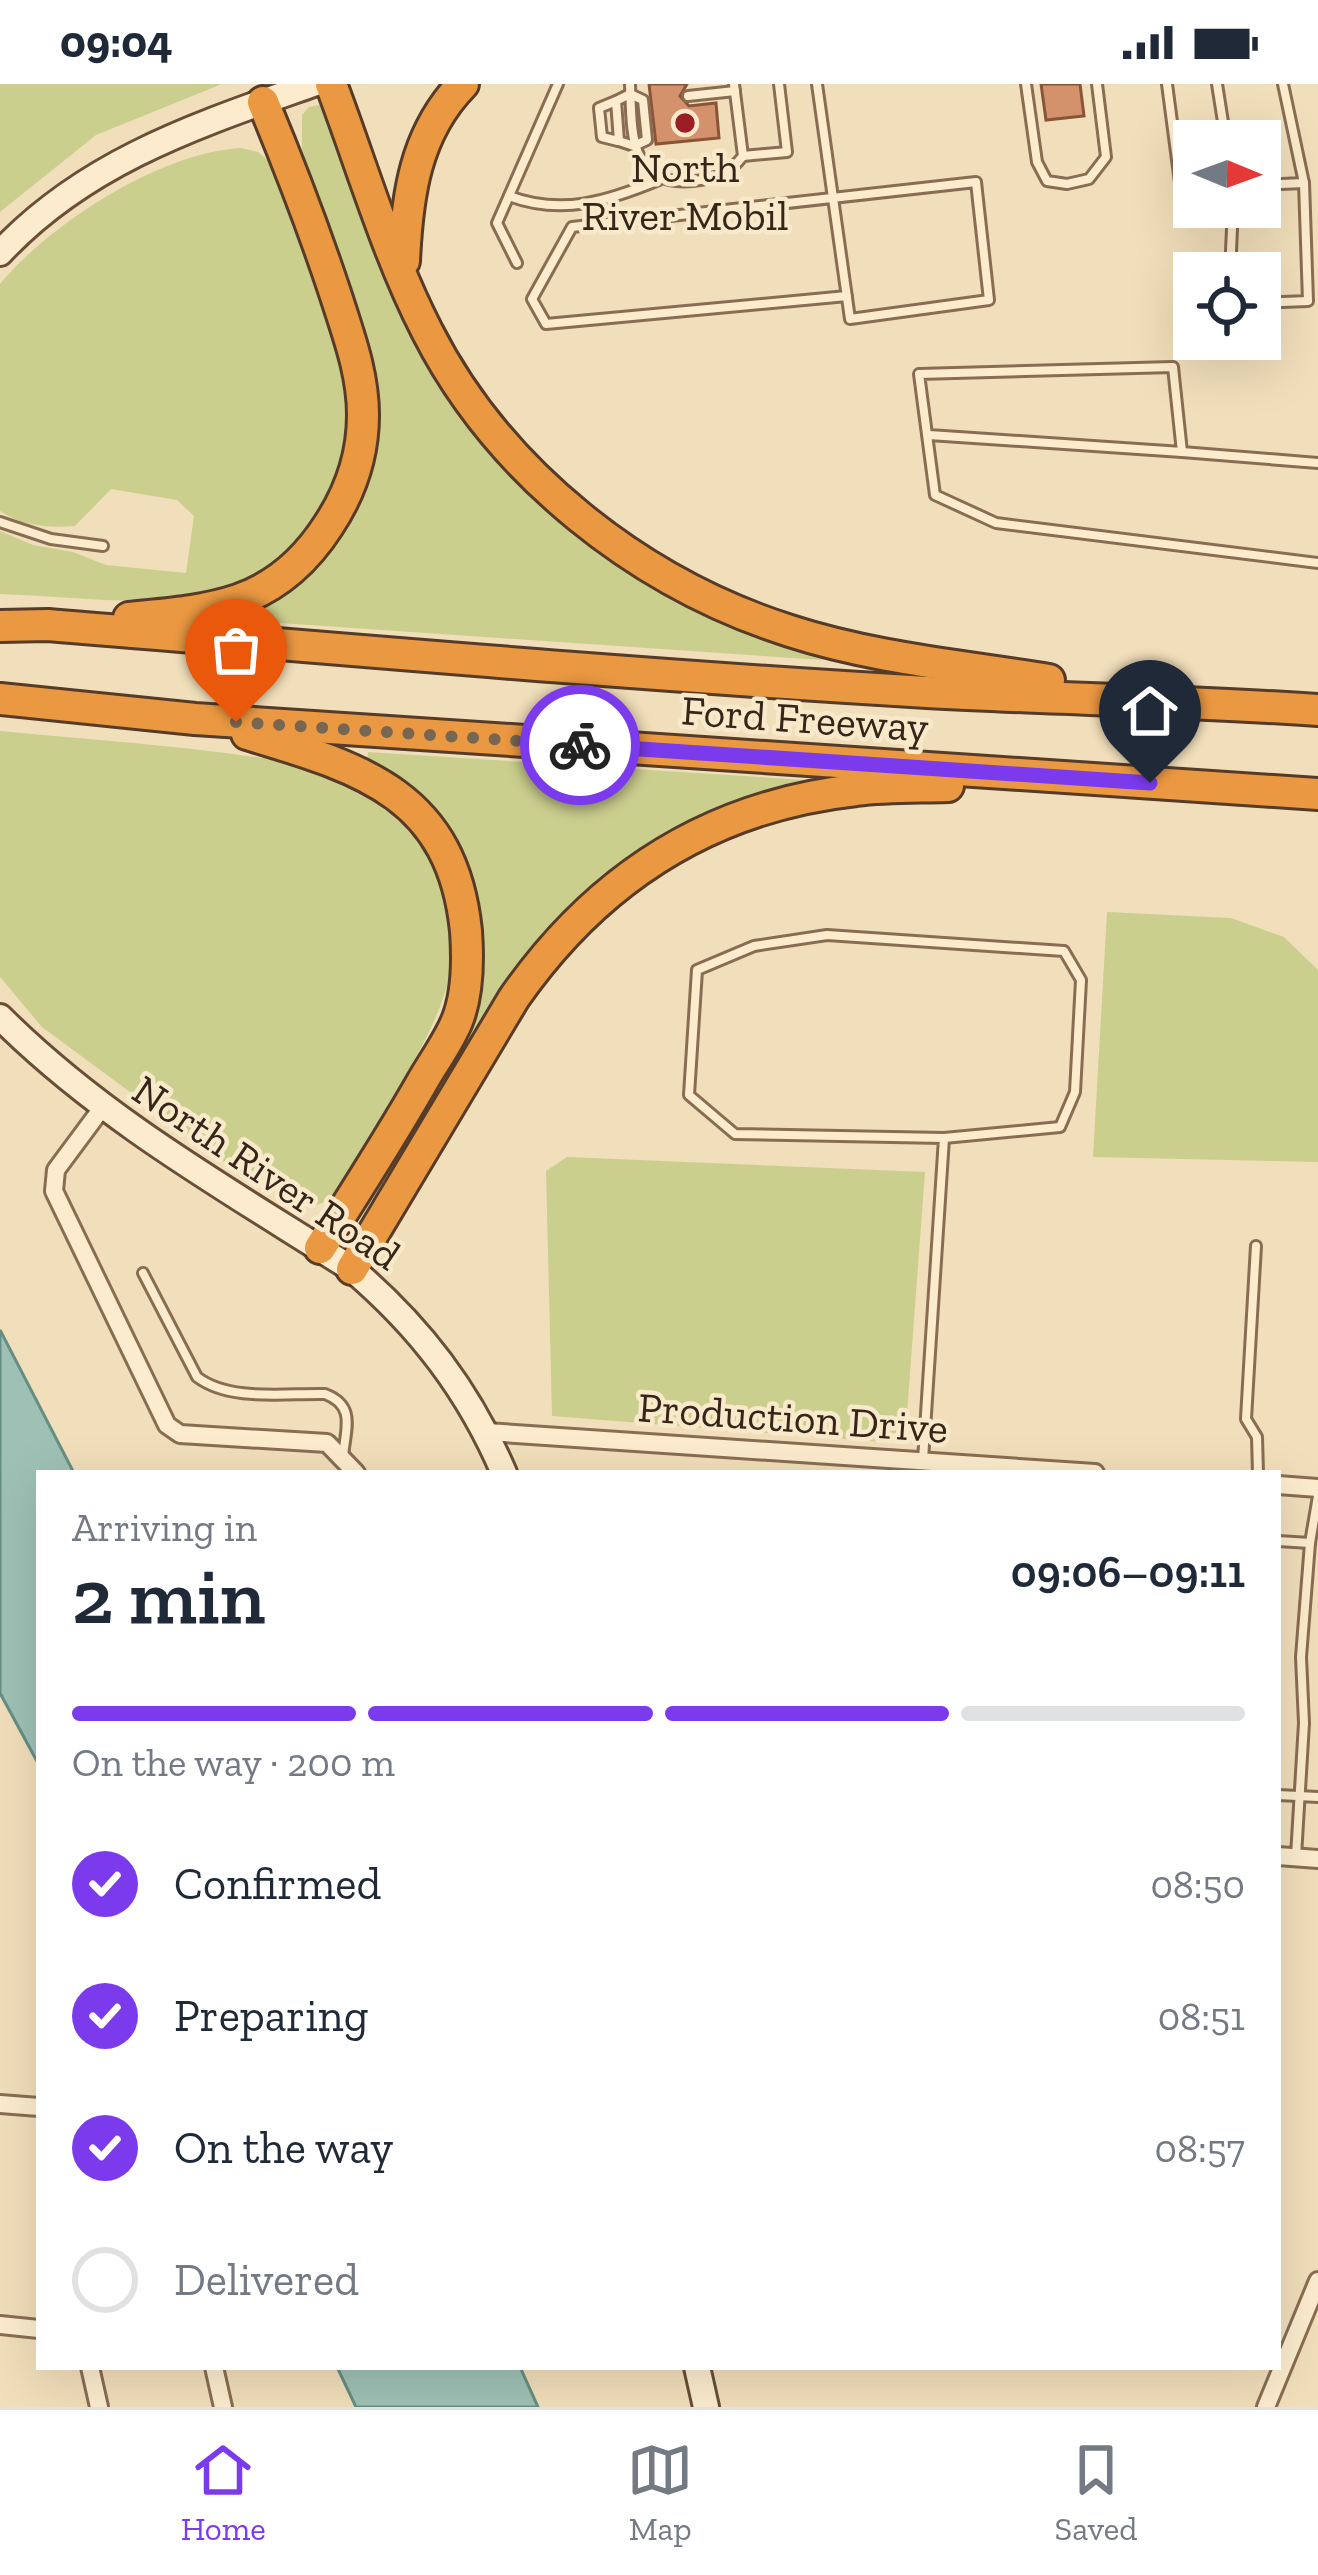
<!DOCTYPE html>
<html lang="en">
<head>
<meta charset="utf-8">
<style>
	:root { --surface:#fff; --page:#f6f6f7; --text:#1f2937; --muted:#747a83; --line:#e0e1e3; --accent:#7c3aed }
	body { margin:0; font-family:"Zilla Slab",serif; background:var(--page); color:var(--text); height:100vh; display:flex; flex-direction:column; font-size:45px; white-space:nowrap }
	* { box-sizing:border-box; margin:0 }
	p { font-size:39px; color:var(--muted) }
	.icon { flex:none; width:66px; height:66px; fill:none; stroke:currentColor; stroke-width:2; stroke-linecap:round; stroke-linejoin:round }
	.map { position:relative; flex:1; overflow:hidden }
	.drawer { position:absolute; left:36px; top:1386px; width:1245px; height:900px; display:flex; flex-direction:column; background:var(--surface); border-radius:0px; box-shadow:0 12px 48px #0002 }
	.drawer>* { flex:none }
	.needle { width:78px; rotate:91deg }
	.controls { position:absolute; left:1173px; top:36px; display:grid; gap:24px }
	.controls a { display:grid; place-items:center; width:108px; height:108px; border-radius:0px; background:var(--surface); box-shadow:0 12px 48px #0002; font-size:60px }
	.pin { position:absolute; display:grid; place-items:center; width:102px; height:102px; color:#fff; margin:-123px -51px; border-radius:50% 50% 50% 0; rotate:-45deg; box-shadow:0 0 12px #0007 }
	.pin .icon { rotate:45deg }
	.courier { position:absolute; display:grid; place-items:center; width:120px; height:120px; margin:-60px; border:9px solid #7c3aed; border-radius:50%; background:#fff; color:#222; box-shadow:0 3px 15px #0007 }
	.summary em { font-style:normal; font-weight:600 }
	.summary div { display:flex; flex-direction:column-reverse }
	.summary { display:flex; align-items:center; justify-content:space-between; height:204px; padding:0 36px }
	h1 { font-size:78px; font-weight:600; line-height:90px }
	.bar { display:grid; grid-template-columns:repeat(4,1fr); gap:18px 12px; align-content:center; height:144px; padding:0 36px }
	.bar i { height:15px; border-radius:9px; background:var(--line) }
	.bar .on { background:var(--accent) }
	.bar p { grid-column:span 4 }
	ol { padding:0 36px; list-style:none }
	li { display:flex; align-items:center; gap:36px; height:132px }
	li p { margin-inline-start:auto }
	li .icon { padding:12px; border-radius:50%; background:var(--accent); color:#fff; stroke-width:4 }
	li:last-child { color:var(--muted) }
	li i { width:66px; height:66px; border:6px solid var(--line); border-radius:50% }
	.status { display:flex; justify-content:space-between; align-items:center; height:84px; padding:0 60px; background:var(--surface); direction:ltr }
	.status svg { height:33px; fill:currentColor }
	.dock { display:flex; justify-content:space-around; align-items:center; height:168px; border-top:3px solid var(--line); background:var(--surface); font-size:33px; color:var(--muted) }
	.dock a { display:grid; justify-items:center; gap:6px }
	.dock .on { color:var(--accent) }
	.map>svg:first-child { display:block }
	.green { fill:#cbcf8e }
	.water { fill:#9fc1b5; stroke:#668f83; stroke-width:3 }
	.building { fill:#d3926c; stroke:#8a5437; stroke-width:3 }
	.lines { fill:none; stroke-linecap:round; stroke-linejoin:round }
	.lane-casing { stroke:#896d53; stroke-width:14 }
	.street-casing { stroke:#896d53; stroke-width:22 }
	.secondary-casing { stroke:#6a4e37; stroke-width:30 }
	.highway-casing { stroke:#563b28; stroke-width:36 }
	.lane { stroke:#fceccd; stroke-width:8 }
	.street { stroke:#fceccd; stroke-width:16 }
	.secondary { stroke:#fceccd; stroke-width:24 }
	.highway { stroke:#ea9841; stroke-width:30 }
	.done { stroke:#776651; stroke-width:12; stroke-dasharray:0 21.6 }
	.route { stroke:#7c3aed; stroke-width:15 }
	.poi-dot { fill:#9c1e25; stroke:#f8e9ca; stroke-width:4.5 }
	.labels { text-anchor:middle; stroke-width:9; stroke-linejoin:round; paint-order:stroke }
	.poi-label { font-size:42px; fill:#362619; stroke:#f8e9ca }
	.street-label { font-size:42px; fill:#362619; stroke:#f8e9ca }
</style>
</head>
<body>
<div class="status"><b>09:04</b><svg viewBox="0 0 49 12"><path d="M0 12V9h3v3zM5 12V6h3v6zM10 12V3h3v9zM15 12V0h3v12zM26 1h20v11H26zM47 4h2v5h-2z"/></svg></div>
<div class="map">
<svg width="1318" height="2323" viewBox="0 0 1318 2323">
	<rect width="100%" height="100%" fill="#f1deba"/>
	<g class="green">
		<path d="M0,0h222l-126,51 -96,77z"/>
		<path d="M319,21l9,4 56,149 185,269c75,61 160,104 254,129l-1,4 -572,-39 -3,-7c112,-60 142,-140 121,-262 -3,-18 -12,-36 -18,-53 -16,-50 -36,-99 -48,-150v-34l7,-8z"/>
		<path d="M241,64l17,4 15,12c43,119 128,270 24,380 -18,19 -41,39 -67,47 -64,19 -162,5 -230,3v-63l33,14 40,7 33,13 80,8 8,-57 -17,-16 -66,-11 -36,37c-26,2 -53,0 -75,-15v-227c51,-61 161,-132 241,-136z"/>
		<path d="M0,647c72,7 145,12 217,21 35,5 74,8 108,20 34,13 65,33 88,62 76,95 33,175 -22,266 -20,33 -39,68 -62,100l-15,6 -21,-2 -71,-44 -180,-133 -42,-50z"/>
		<path d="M368,668l453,29 -151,56 -211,231 -8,-6 30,-129 -8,-45 -66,-102 -40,-26z"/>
		<path d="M1107,828l124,6 53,19 34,33v192l-225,-5z"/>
		<path d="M567,1073l358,15 -19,255 -23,15 -331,-26 -6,-245z"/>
	</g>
	<g class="water">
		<path d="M0,1246l74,143h-35v292l-39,-72z"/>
		<path d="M337,2283h183l18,40h-182z"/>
	</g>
	<g class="building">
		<path d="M649,0h38l-7,12 9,10 27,-3 3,35 -63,6z"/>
		<path d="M1041,0h39l4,32 -38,4z"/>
	</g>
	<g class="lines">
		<defs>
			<g id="lane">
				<path d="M630,0c2,48 -2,103 63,97 23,-2 36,-7 50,-25l-9,-72"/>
				<path d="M817,0c11,78 22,157 33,235l139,-19 -13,-118 -404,45 -40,72 14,25 301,-28"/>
				<path d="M1026,0l11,78 10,19 20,3 22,-5 17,-22 -9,-73"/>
				<path d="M1167,0l14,106"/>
				<path d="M1217,0l9,57"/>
				<path d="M630,10l13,6 4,40 -13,6 -15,-5 -3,-40z"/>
				<path d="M688,12l47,-5"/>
				<path d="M616,17l-17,7 3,29 16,4"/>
				<path d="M743,72l44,-4 -8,-68"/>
				<path d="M1260,101l44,-2 -21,-99"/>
				<path d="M509,112c53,20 99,5 150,-16"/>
				<path d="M517,179l-20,-40 61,-139"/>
				<path d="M1230,189l3,-66"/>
				<path d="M1260,219l48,-2 -4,-118"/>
				<path d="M929,351l253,17 -9,-85 -254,7 16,121 61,28 322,40"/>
				<path d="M1182,368l136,11"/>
				<path d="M0,438l51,17 52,7"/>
				<path d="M1256,1162l-10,173 11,18 1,36"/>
				<path d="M143,1189l54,104c33,25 88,16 128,17 32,12 20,36 18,63"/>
				<path d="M923,1376l21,-322 116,-11 15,-35 6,-112 -17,-29 -237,-16 -73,11 -57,24 -8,125 46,39 209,4"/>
				<path d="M1278,1457l32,2"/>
				<path d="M1278,1711l40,2"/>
				<path d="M1296,1772l8,-133 -3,-66 9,-114 8,-47"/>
			</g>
			<g id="street">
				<path d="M102,1024l-46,62 -2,21 113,234 13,9 147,9 29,30"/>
				<path d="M487,1348l608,41"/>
				<path d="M1278,1401l40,3"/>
				<path d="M1278,1772l40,3"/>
				<path d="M0,2020l39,3"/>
				<path d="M0,2241l39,4"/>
				<path d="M90,2283l9,40"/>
				<path d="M214,2283l9,40"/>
				<path d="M1266,2323l52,-126"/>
			</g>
			<g id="secondary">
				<path d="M0,169c86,-92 198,-128 313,-169"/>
				<path d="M0,933c103,103 230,174 352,252 68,58 117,122 152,204"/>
				<path d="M697,2283l9,40"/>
			</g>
			<g id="highway">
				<path d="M331,0c31,82 56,169 96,247 72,142 212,252 363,300 83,27 173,35 259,49"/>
				<path d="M404,177c3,-65 11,-128 59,-177"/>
				<path d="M129,534c37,-4 73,-6 109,-18 38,-13 68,-40 90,-74 22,-33 35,-71 35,-111 0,-41 -14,-78 -26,-116 -22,-67 -47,-132 -74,-197"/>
				<path d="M0,542l48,-1c293,24 586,50 879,67 131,7 261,9 391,18"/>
				<path d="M0,615l195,20 1123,75"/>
				<path d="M247,650c113,34 205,59 219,197 2,28 2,63 -9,90 -9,22 -25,43 -36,63 -32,56 -67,110 -101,164"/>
				<path d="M352,1185l162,-271c83,-119 196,-192 342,-208 30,-4 61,-3 92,-4"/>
			</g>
		</defs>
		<use href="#lane" class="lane-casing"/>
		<use href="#street" class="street-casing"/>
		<use href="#secondary" class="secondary-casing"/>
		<use href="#highway" class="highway-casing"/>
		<use href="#lane" class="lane"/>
		<use href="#street" class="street"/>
		<use href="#secondary" class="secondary"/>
		<use href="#highway" class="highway"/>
	</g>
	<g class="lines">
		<path class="done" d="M236,638l344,23"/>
		<path class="route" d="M580,661l570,38"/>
	</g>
	<circle class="poi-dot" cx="685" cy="39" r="12"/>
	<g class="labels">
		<g class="poi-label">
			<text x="685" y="98">North<tspan x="685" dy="48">River Mobil</tspan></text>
		</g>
		<g class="street-label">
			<text transform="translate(805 634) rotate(4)" y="15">Ford Freeway</text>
			<text transform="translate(267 1088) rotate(34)" y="15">North River Road</text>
			<text transform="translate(793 1333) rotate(4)" y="15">Production Drive</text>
		</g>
	</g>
</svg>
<div class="controls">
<a><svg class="needle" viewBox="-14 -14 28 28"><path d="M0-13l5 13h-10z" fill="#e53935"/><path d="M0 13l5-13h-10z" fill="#747a83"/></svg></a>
<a><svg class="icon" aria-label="locate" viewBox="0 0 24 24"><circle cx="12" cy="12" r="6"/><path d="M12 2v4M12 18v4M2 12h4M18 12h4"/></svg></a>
</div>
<div class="pin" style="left:236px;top:638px;background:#ea580c"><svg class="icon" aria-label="bag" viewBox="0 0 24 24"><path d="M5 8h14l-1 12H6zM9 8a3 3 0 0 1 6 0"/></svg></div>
<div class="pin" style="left:1150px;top:699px;background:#1f2937"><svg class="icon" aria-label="home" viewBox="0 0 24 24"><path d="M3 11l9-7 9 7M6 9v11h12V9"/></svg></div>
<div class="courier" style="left:580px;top:661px"><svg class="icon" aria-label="bike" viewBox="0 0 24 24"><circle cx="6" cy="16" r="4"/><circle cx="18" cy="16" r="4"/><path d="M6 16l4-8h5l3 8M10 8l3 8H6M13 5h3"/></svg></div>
<section class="drawer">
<div class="summary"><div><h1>2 min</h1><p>Arriving in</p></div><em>09:06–09:11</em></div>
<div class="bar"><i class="on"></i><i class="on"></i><i class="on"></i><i></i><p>On the way · 200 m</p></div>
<ol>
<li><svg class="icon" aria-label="check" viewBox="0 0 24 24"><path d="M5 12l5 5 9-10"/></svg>Confirmed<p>08:50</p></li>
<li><svg class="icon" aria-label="check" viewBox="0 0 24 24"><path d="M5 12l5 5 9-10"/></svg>Preparing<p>08:51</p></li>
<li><svg class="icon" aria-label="check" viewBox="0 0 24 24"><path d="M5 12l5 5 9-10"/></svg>On the way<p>08:57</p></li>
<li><i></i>Delivered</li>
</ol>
</section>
</div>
<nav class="dock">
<a class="on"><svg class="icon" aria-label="home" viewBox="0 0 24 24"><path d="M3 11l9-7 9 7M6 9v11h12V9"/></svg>Home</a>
<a><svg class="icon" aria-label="map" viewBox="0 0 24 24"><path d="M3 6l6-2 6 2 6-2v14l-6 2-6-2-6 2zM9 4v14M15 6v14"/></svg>Map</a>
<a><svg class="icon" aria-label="saved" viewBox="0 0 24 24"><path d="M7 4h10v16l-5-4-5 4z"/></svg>Saved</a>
</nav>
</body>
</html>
